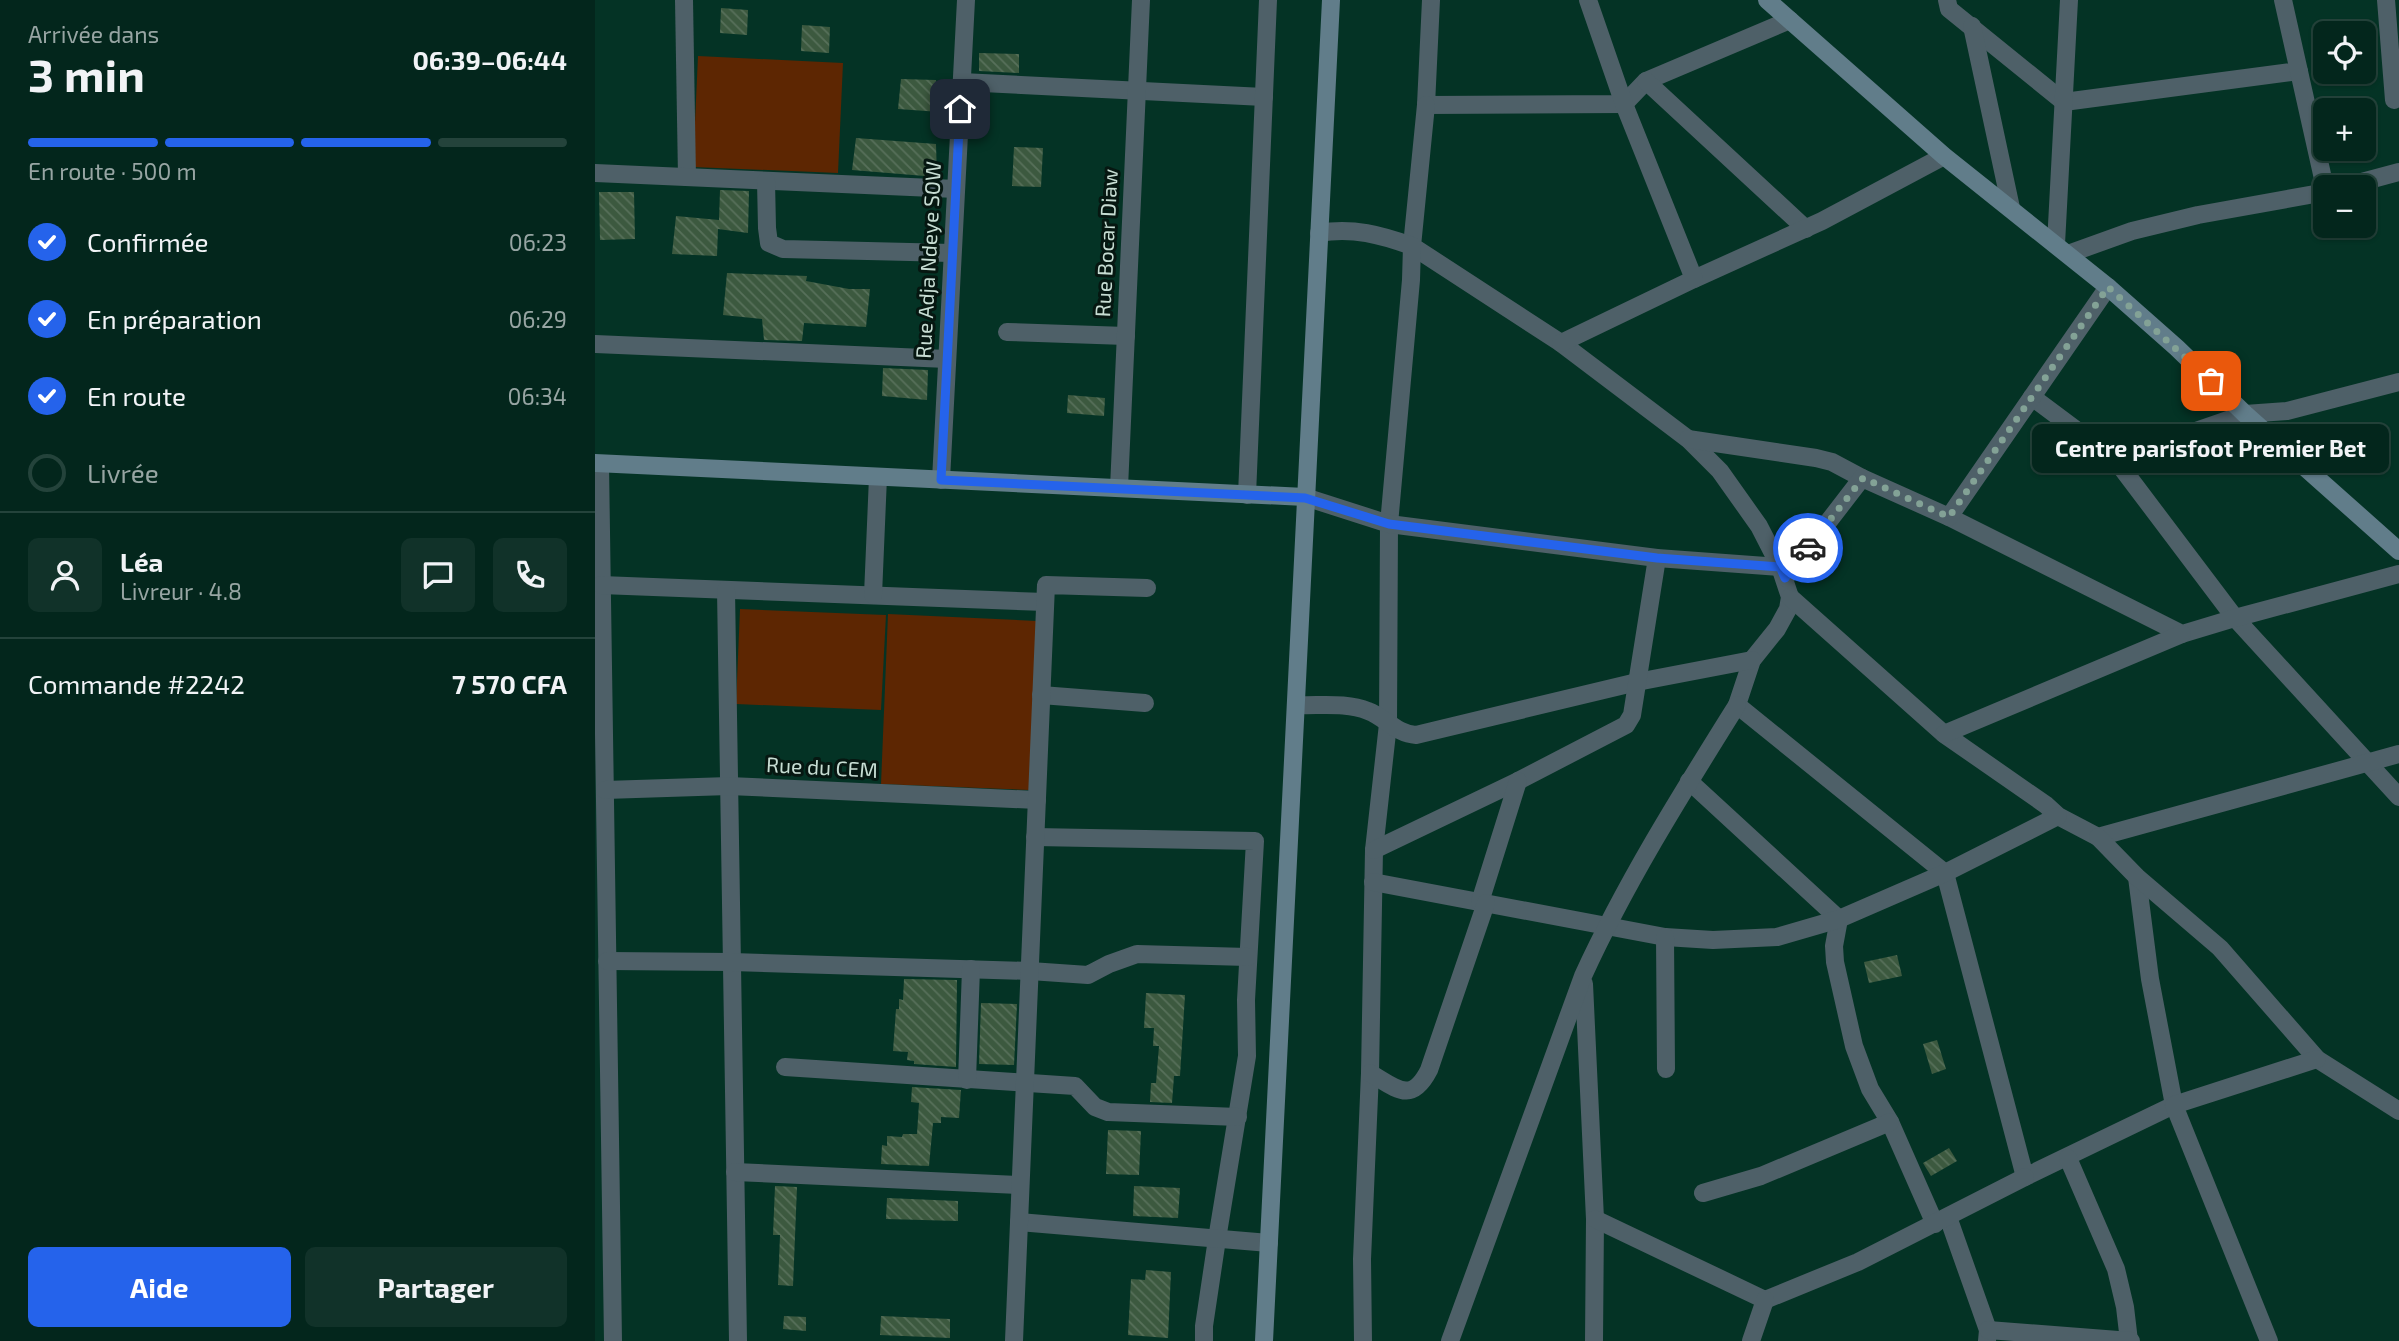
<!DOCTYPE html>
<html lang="fr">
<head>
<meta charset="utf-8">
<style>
	:root { --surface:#03261c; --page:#113229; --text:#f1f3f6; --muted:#97a5a3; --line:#24433b; --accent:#2563eb }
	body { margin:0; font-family:"Exo 2",sans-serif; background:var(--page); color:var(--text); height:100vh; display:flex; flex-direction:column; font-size:26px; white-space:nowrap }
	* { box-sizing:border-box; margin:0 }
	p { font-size:23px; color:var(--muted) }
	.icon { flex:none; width:38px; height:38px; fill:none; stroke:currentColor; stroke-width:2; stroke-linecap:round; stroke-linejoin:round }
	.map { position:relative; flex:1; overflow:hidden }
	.details { display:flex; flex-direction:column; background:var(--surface); width:595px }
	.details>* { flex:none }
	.buttons { position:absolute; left:1718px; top:21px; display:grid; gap:14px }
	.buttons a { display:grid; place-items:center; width:63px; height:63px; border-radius:10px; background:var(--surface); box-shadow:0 2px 5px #0004,0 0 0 2px var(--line); font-size:35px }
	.pin { position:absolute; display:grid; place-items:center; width:60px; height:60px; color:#fff; margin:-30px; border-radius:14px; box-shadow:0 4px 10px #0006 }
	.courier { position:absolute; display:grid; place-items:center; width:70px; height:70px; margin:-35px; border:5px solid #2563eb; border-radius:50%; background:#fff; color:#222; box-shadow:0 2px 9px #0007 }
	.bubble { position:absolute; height:49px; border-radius:10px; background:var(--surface); box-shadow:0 2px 5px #0004,0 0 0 2px var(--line); font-size:23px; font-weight:700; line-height:49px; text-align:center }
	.headline em { font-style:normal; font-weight:700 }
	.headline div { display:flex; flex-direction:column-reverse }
	.headline { display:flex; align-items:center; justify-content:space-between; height:119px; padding:0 28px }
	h1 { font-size:46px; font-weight:700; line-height:52px }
	.bar { display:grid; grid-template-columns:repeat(4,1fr); gap:10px 7px; align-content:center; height:84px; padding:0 28px }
	.bar i { height:9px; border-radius:5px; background:var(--line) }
	.bar .current { background:var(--accent) }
	.bar p { grid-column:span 4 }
	.line { display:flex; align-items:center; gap:18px; padding:0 28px; border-top:2px solid var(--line) }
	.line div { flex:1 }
	.round { display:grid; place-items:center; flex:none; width:74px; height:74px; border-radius:10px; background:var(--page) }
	ol { padding:0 28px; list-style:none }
	li { display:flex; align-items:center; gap:21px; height:77px }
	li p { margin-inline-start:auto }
	li .icon { padding:7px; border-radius:50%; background:var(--accent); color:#fff; stroke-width:4 }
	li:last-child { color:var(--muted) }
	li i { width:38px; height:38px; border:4px solid var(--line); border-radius:50% }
	.action { display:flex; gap:14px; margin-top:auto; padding:14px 28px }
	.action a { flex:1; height:80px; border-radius:10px; background:var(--accent); color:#fff; font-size:28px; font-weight:700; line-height:80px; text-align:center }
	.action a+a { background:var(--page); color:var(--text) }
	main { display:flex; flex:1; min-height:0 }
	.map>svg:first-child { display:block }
	.garden { fill:#5d2602 }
	.building { fill:url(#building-back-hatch) }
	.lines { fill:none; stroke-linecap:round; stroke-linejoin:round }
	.street { stroke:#4e6068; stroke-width:18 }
	.secondary { stroke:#617d8a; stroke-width:18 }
	.done { stroke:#83a296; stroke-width:7; stroke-dasharray:0 12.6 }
	.route { stroke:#2563eb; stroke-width:9 }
	.labels { text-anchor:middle; stroke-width:6; stroke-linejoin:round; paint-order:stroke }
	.street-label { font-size:21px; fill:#c7ddd3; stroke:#061711 }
</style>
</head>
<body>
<main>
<section class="details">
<div class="headline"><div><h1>3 min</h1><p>Arrivée dans</p></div><em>06:39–06:44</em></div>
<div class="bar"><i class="current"></i><i class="current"></i><i class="current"></i><i></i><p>En route · 500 m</p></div>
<ol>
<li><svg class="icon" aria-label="check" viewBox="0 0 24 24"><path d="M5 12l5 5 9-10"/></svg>Confirmée<p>06:23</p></li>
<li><svg class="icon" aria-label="check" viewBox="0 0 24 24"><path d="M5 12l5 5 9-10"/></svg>En préparation<p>06:29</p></li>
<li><svg class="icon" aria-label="check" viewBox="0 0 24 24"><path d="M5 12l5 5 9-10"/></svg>En route<p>06:34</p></li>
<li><i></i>Livrée</li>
</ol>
<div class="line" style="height:126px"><a class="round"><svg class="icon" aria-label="person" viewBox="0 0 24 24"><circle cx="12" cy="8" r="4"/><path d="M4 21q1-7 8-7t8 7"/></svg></a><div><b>Léa</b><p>Livreur · 4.8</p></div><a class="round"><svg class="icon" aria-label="chat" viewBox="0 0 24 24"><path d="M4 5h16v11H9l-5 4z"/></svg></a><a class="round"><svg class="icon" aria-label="phone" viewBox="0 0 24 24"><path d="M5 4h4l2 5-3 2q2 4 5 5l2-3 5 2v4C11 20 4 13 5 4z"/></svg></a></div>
<div class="line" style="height:91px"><div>Commande #2242</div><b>7 570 CFA</b></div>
<div class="action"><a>Aide</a><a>Partager</a></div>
</section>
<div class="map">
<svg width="1804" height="1341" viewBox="0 0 1804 1341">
	<defs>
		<pattern id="building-back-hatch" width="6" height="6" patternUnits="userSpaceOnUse" patternTransform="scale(1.75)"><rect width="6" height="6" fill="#3c593f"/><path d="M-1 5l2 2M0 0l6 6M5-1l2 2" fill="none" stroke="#57705a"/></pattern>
	</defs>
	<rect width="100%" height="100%" fill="#043325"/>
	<g class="garden">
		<path d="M103,56l145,7 -5,110 -145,-6z"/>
		<path d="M145,609l146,6 -5,95 -145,-6z"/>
		<path d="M293,614l149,7 -7,169 -149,-6z"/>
	</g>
	<g class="building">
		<path d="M126,8l27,2 -1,25 -27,-2z"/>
		<path d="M207,25l28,2 -1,26 -28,-2z"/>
		<path d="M384,53l40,1v19l-40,-2z"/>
		<path d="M306,79l35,1 4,32 -42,-3z"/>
		<path d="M261,138l80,6 1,33 -85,-7z"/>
		<path d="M419,147l29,1 -2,39 -29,-1z"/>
		<path d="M125,190l29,1 -1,42 -30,-4 -1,27 -45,-2 4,-38 43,4z"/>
		<path d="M4,192h35l1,47 -35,1z"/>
		<path d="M132,273l80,3 -1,5 43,8h21l-4,38 -62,-4 -2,18 -38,-1 -2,-21 -39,-4z"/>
		<path d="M288,368l45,2 -1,30 -45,-4z"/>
		<path d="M473,395l37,3 -1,18 -37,-3z"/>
		<path d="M1302,955l5,21 -33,7 -5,-21z"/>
		<path d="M309,979l53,1 -1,87 -42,-3v-3l-7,-1 1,-8 -15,-1 3,-42h3v-10l4,1z"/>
		<path d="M551,993l39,2 -5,81h-6l-2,27 -22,-1 1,-19h5l3,-37h-6l1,-18h-10z"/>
		<path d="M386,1003l36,1 -3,61 -35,-1z"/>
		<path d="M1342,1040l9,29 -14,5 -9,-30z"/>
		<path d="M317,1087l49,3 -2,28 -18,-1v6h-8l-4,43 -48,-2 1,-19 5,1v-10l15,1 1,-3h14l2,-31 -8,-1z"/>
		<path d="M513,1130l33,1 -2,44 -33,-1z"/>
		<path d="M1354,1148l8,13 -26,15 -8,-13z"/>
		<path d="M180,1186l22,1 -4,99 -15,-1 2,-50h-7z"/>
		<path d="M539,1186l46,2 -2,30 -45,-2z"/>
		<path d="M292,1198l71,3v20l-72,-2z"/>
		<path d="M551,1270l25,2 -3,66 -40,-3 3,-56 14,1z"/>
		<path d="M189,1316l22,1v14l-23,-2z"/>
		<path d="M286,1316l69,3v19l-70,-3z"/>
	</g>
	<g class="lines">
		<g class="street">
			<path d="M89,0l3,177"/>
			<path d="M836,0l-5,105 198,-1 22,-23 144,-61"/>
			<path d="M1352,0l2,9 115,93 235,-31"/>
			<path d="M1688,0l43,192"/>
			<path d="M1791,0l8,100"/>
			<path d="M1377,26l39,182"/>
			<path d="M1051,81l160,148"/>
			<path d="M367,82l302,15"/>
			<path d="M831,105l-14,141 149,97 127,96 32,32 39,55 21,41 10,30 -2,12 -11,20 -25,31 -15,45 208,168 80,304 149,-72 -24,-126 -13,-102"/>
			<path d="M0,173l361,16"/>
			<path d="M171,181l1,47 2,15 14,6 169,4"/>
			<path d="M1748,187l56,-15"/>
			<path d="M724,233c34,-6 62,2 93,13l-1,34 -22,244 -1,200 -14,126 -4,223 -8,186 1,82"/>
			<path d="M1461,244l13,-244"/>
			<path d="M1473,254l64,-23 66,-16 128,-23"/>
			<path d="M1099,279l128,-58 122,-65"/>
			<path d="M412,332l119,4"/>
			<path d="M966,343l133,-64 -70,-175 -36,-104"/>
			<path d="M0,344l352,15"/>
			<path d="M1437,397l83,62 120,159 164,179"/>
			<path d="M1093,439l128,19 16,4 30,16"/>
			<path d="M1520,459l130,-45 42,-3 112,-29"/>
			<path d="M5,464l13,877"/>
			<path d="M346,480l25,-480"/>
			<path d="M524,488l22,-488"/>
			<path d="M652,495l21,-495"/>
			<path d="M710,497l84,27 268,34 123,9"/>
			<path d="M1354,517l233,117 53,-16 164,-44"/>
			<path d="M1190,578l77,-100 87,39 159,-230"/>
			<path d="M6,585l444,17"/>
			<path d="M131,590l12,751"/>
			<path d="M278,595l5,-118"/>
			<path d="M1195,597l154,137 102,71 12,11 40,21 301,-83"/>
			<path d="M446,695l104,8"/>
			<path d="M702,705c22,1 50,-3 71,6 17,6 28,23 48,24l221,-53 115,-22"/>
			<path d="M1349,734l238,-100"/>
			<path d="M1094,781l150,138 -5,27 1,16 19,84 16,43 20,33 45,102"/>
			<path d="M10,790l124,-4 308,14"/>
			<path d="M440,837l220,4 -9,159 1,56 -30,183 -13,87v15"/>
			<path d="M1503,837l39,40 83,71 97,111 82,52"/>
			<path d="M779,850l144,-69 108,-56 6,-10 25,-157"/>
			<path d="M778,882l292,55 48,3 64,-3 62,-18 106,-46 113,-57"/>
			<path d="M885,902l38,-121"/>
			<path d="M1070,937l1,132"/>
			<path d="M12,961l125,1 298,9 58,4 21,-11 28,-10 111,3"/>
			<path d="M989,984l11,235 -1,122"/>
			<path d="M190,1067l290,19 20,21 13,5 130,5"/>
			<path d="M775,1073c26,15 41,32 59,-3l57,-167"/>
			<path d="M372,1080l4,-111"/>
			<path d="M1473,1158l48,111 9,38 4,34"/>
			<path d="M140,1172l285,13"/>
			<path d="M1108,1193l58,-17 129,-54"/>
			<path d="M1353,1217l40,113 -1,11"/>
			<path d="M1000,1219l170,81 93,-38 167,-85"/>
			<path d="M424,1222l250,21"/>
			<path d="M1393,1330l143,11"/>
			<path d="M419,1341l32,-756 101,3"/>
			<path d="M855,1341l133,-365c43,-94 99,-183 154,-271"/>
			<path d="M1156,1341l14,-41"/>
			<path d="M1674,1341l-95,-236 143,-46"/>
		</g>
		<g class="secondary">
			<path d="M1172,0l177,156 164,131 69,61 68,66 154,137"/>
			<path d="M0,463l710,34"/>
			<path d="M669,1341l67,-1341"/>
		</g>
	</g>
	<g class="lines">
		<path class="done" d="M1213,548l55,-70 86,39 159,-230 103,94"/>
		<path class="route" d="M365,109l-19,371 364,18 84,26 268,34 123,9 5,11 23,-30"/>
	</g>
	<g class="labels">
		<g class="street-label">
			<text transform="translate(512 243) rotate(-87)" y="7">Rue Bocar Diaw</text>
			<text transform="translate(334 260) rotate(-87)" y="7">Rue Adja Ndeye SOW</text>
			<text transform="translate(227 768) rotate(3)" y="7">Rue du CEM</text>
		</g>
	</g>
</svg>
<div class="buttons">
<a><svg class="icon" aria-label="locate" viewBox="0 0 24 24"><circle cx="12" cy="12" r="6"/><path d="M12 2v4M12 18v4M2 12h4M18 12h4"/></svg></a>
<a>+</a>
<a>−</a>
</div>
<div class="pin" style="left:1616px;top:381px;background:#ea580c"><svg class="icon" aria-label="bag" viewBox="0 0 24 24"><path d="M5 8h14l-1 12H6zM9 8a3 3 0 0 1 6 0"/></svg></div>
<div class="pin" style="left:365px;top:109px;background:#1f2937"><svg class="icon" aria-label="home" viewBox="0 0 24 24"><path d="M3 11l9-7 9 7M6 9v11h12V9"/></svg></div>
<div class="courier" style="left:1213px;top:548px"><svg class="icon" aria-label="car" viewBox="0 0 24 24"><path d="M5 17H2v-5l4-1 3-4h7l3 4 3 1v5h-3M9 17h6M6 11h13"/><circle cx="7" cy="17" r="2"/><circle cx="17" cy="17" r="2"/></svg></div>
<div class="bubble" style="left:1437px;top:424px;width:357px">Centre parisfoot Premier Bet</div>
</div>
</main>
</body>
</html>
